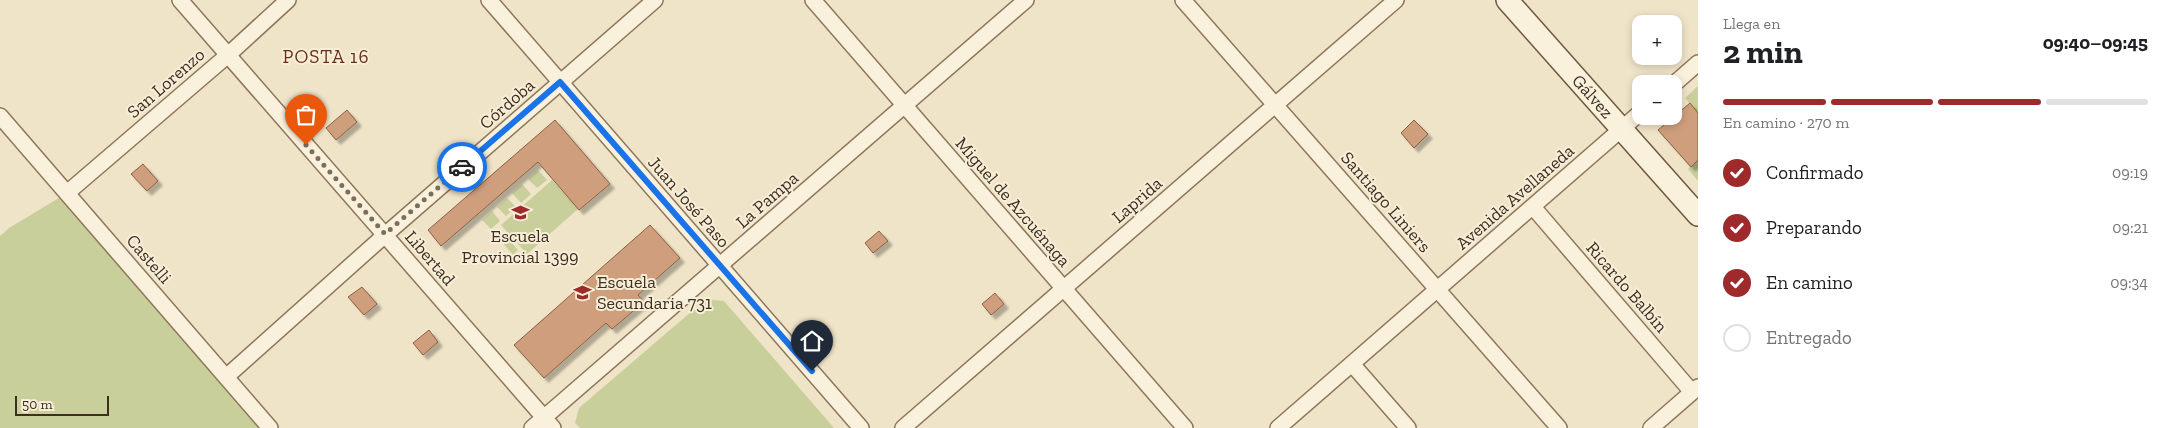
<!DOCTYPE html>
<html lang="es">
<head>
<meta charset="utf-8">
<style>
	:root { --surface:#fff; --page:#f2f2f2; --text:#202124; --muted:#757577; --line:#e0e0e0; --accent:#9e2a2b }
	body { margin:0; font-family:"Zilla Slab",serif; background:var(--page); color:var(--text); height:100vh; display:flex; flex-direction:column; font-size:19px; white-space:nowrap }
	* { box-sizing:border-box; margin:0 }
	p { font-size:16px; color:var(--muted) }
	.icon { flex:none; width:28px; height:28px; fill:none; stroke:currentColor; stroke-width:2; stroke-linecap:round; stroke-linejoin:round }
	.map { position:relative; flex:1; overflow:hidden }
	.drawer { display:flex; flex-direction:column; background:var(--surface); width:475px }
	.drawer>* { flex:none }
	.tools { position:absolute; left:1632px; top:15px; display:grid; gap:10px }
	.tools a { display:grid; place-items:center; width:50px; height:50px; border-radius:10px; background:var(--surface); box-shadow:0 2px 8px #0003; font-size:25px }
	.scale { position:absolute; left:15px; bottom:12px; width:94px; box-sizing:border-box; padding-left:5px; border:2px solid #3d2e20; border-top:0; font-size:14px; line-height:18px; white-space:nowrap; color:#3d2e20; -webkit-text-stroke:4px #f7eed8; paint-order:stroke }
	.pin { position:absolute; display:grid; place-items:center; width:42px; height:42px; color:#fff; margin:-51px -21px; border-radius:50% 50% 50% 0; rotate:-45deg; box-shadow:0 0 5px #0007 }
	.pin .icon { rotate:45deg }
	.courier { position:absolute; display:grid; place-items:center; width:50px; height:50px; margin:-25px; border:4px solid #1a73e8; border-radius:50%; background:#fff; color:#222; box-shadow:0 1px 6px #0007 }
	.head em { font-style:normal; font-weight:800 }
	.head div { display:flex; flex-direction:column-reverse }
	.head { display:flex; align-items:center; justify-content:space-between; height:85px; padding:0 25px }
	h1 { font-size:32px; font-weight:800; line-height:38px }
	.bar { display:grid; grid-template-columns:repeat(4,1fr); gap:8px 5px; align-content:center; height:60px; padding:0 25px }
	.bar i { height:6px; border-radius:4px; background:var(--line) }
	.bar .active { background:var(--accent) }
	.bar p { grid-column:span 4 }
	ol { padding:0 25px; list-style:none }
	li { display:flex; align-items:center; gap:15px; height:55px }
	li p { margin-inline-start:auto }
	li .icon { padding:5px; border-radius:50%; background:var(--accent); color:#fff; stroke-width:4 }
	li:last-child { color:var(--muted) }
	li i { width:28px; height:28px; border:2px solid var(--line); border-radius:50% }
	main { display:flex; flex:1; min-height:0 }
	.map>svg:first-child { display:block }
	.green { fill:#c9cf9b }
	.building { fill:#cf9f7d; stroke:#8d5f41; filter:url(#shadow) }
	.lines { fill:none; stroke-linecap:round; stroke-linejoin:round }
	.minor-casing { stroke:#8d765c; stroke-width:18 }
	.secondary-casing { stroke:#6f573f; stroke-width:24 }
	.minor { stroke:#faf1dc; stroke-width:15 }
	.secondary { stroke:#faf1dc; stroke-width:21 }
	.done { stroke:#7c6e5b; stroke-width:5; stroke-dasharray:0 9 }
	.route { stroke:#1a73e8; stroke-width:6 }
	.labels { text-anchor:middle; stroke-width:4; stroke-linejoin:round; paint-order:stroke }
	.street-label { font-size:18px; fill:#3d2e20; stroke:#f7eed8 }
	.poi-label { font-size:18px; fill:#3d2e20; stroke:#f7eed8 }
	.neighbourhood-label { font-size:19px; letter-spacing:1px; fill:#6b2e1e; stroke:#f7eed8 }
</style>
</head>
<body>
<main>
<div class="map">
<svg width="1698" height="428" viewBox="0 0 1698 428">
	<defs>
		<filter id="shadow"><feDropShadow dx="4.5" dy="4.5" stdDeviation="1" flood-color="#0004"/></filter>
	</defs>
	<rect width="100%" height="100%" fill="#f0e4c8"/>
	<g class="green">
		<path d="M1698,86v27l-13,-15z"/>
		<path d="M1698,160v21l-10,-12z"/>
		<path d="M538,170l9,10 -10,8 -9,-9z"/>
		<path d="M552,180l26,29 -51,45 -26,-29z"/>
		<path d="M522,184l9,10 -10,9 -9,-10z"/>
		<path d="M67,193l203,235h-270v-192l9,-8z"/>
		<path d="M507,198l9,9 -10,9 -9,-9z"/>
		<path d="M492,211l8,10 -9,8 -9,-9z"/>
		<path d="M501,231l17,19 -5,5 -17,-20z"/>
		<path d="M706,299l18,2 110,127h-254l-5,-5 4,-15z"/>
	</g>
	<g class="building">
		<path d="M1690,103l8,10v47l-7,7 -33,-37z"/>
		<path d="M347,110l10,12 -21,18 -10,-12z"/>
		<path d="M555,120l55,64 -31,26 -41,-48 -97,84 -13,-16z"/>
		<path d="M1414,120l14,14 -14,14 -13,-15z"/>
		<path d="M143,164l15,17 -11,10 -16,-17z"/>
		<path d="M650,225l30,33 -42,37 6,7 -32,27 -6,-6 -62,55 -30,-33z"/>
		<path d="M879,231l9,10 -15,12 -8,-10z"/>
		<path d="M362,287l15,17 -13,11 -16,-18z"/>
		<path d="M995,293l9,11 -13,11 -9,-11z"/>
		<path d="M429,330l9,12 -15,13 -10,-12z"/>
	</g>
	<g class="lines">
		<defs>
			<g id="minor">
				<path d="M180,0l373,428"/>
				<path d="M489,0l372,428"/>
				<path d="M813,0l372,428"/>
				<path d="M1183,0l376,428"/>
				<path d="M1674,84l24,-21"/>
				<path d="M0,116l270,312"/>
				<path d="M67,193l161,-138 60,-55"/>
				<path d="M1533,207l159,185"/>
				<path d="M1352,364l56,64"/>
				<path d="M226,377l159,-142 270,-235"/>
				<path d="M532,428l494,-428"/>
				<path d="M903,428l493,-428"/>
				<path d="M1278,428l363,-316"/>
				<path d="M1651,428l47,-41"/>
			</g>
			<g id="secondary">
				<path id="s1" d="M1507,0l191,215"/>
			</g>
		</defs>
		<use href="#minor" class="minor-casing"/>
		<use href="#secondary" class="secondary-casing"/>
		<use href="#minor" class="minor"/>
		<use href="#secondary" class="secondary"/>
	</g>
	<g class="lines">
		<path class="done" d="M306,145l79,89 77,-67"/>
		<path class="route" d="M462,167l98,-85 252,289"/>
	</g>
	<defs>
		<symbol id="school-bare" viewBox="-9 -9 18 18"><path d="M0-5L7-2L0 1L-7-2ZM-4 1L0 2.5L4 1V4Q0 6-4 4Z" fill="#9e2a2b" stroke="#f7eed8" stroke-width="2.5" paint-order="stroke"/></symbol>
	</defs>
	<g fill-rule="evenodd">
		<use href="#school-bare" x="508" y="200" width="25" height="25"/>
		<use href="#school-bare" x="570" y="280" width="25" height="25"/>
	</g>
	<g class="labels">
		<g class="street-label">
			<text transform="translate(166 83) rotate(-41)" y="6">San Lorenzo</text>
			<text dy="6" stroke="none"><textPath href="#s1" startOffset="129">Gálvez</textPath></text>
			<text transform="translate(507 104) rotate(-41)" y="6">Córdoba</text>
			<text transform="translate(1515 197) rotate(-41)" y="6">Avenida Avellaneda</text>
			<text transform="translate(767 200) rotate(-41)" y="6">La Pampa</text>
			<text transform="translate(1137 200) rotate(-41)" y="6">Laprida</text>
			<text transform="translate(689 202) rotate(49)" y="6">Juan José Paso</text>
			<text transform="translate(1013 202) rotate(49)" y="6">Miguel de Azcuénaga</text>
			<text transform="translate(1386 202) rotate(49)" y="6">Santiago Liniers</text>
			<text transform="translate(430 258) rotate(49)" y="6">Libertad</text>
			<text transform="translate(149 259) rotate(49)" y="6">Castelli</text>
			<text transform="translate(1627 287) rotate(49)" y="6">Ricardo Balbín</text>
		</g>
		<g class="poi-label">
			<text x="520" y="242">Escuela<tspan x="520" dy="21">Provincial 1399</tspan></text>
			<text x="597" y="288" text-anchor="start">Escuela<tspan x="597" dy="21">Secundaria 731</tspan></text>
		</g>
		<g class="neighbourhood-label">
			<text x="326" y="63">POSTA 16</text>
		</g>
	</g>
</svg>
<div class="tools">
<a>+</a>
<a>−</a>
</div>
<div class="scale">50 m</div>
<div class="pin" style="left:306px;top:145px;background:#ea580c"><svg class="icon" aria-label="bag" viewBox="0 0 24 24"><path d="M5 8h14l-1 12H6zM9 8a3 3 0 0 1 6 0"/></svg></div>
<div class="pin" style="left:812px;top:371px;background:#1f2937"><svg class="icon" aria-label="home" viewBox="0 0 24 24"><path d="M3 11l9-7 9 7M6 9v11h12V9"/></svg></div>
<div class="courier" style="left:462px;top:167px"><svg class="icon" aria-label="car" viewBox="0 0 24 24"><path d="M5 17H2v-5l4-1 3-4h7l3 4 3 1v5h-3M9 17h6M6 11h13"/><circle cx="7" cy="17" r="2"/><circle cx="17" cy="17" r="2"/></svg></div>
</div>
<section class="drawer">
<div class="head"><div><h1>2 min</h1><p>Llega en</p></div><em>09:40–09:45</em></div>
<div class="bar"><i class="active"></i><i class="active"></i><i class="active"></i><i></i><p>En camino · 270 m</p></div>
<ol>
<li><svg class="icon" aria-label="check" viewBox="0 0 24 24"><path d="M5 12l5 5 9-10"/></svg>Confirmado<p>09:19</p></li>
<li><svg class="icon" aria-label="check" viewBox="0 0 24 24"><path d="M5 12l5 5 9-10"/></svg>Preparando<p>09:21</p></li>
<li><svg class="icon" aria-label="check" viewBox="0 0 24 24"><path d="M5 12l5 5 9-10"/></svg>En camino<p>09:34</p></li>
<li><i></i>Entregado</li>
</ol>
</section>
</main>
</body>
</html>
